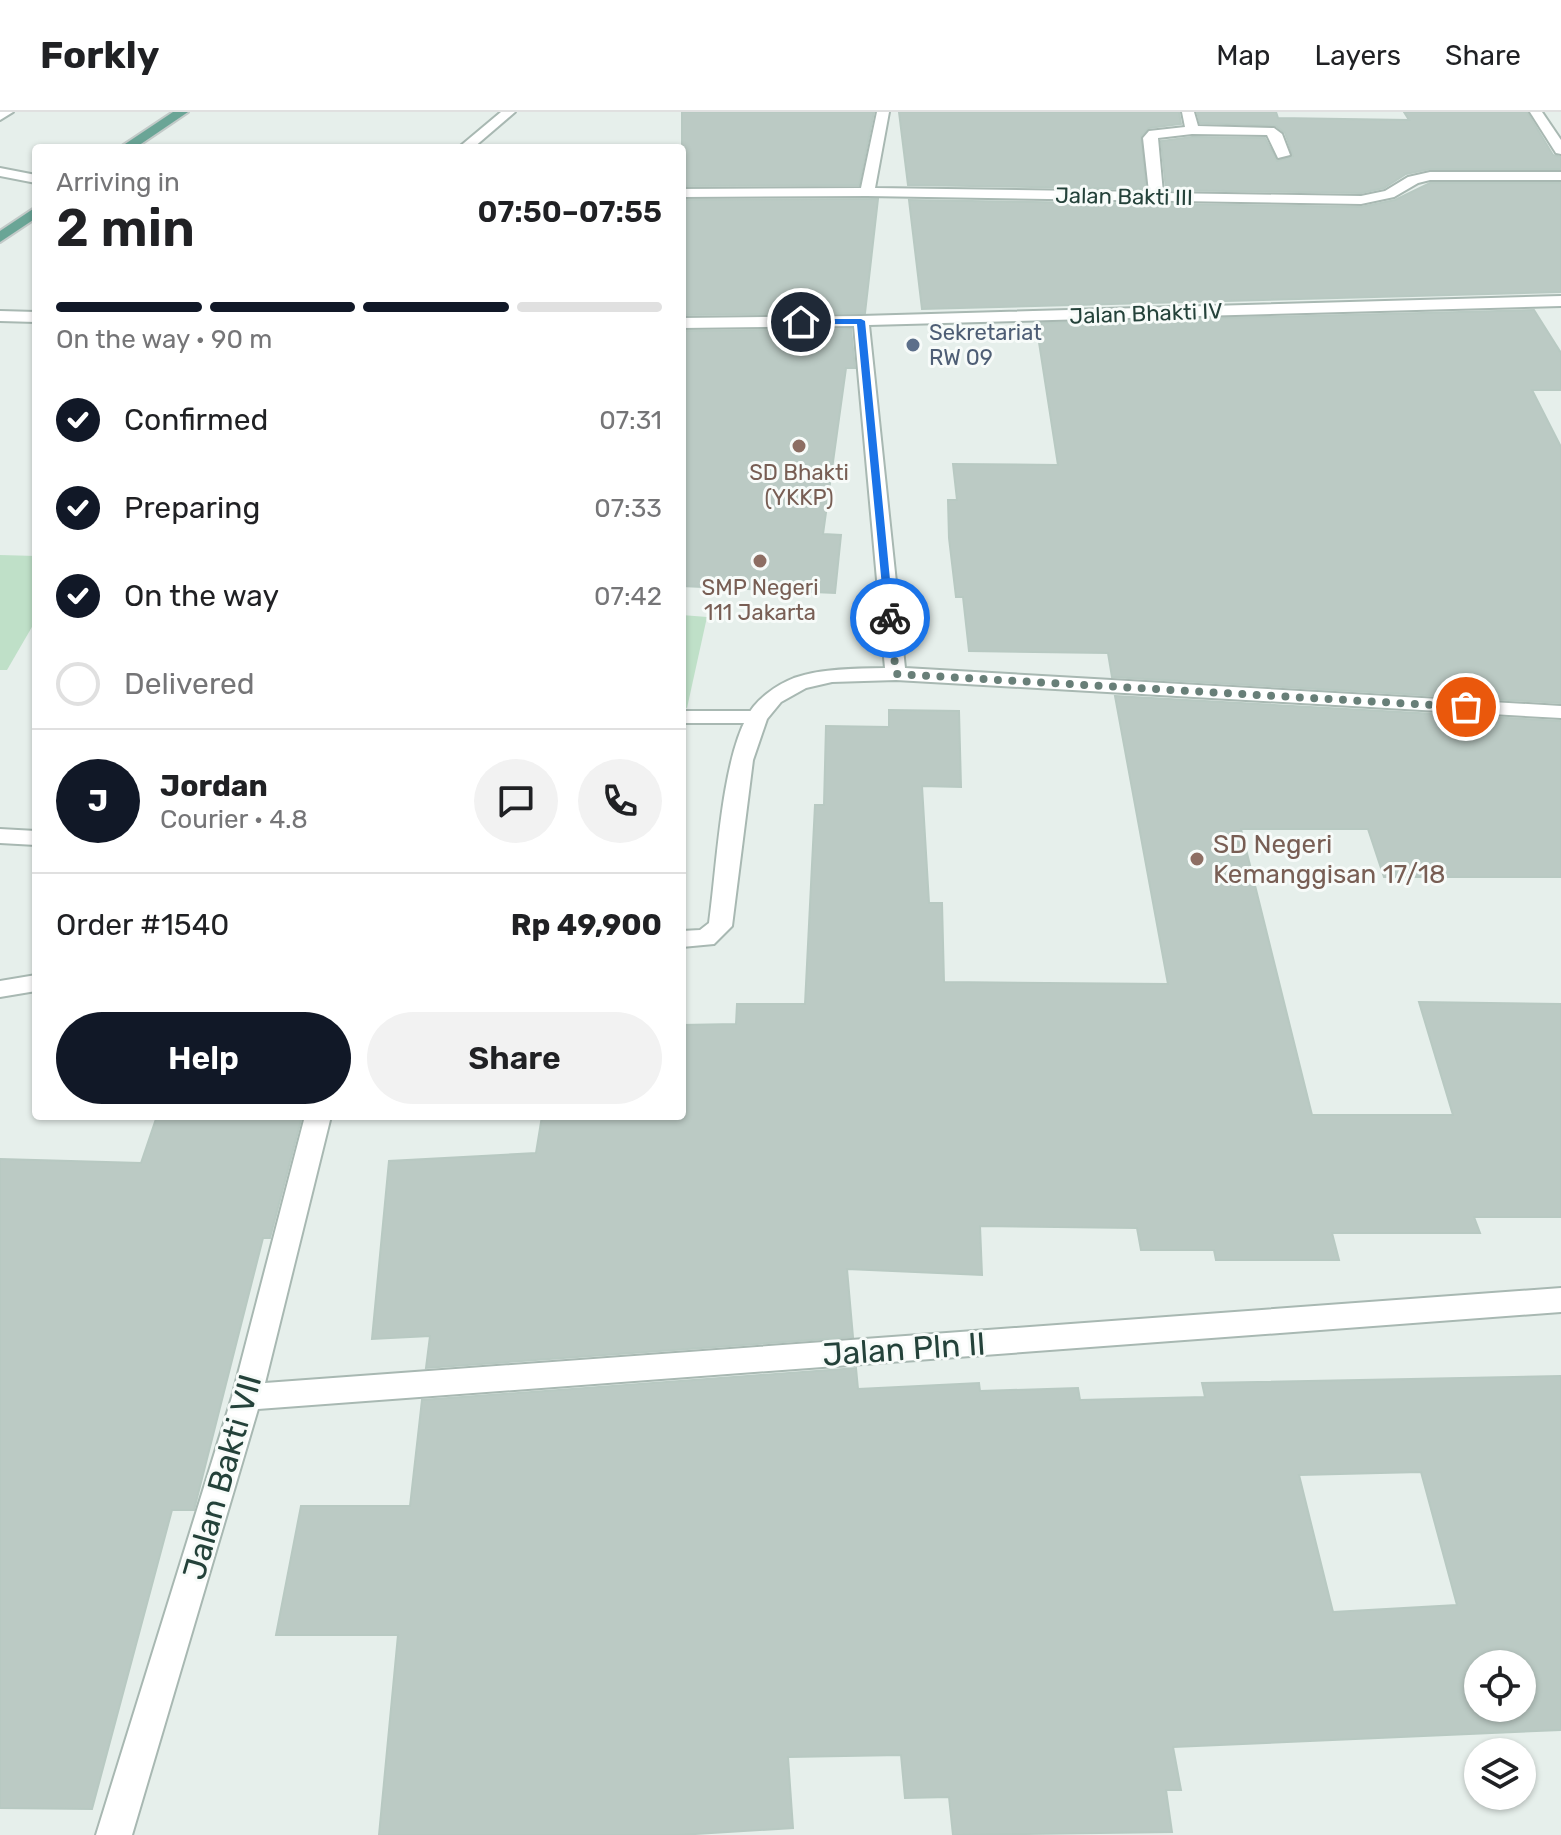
<!DOCTYPE html>
<html lang="en">
<head>
<meta charset="utf-8">
<style>
	:root { --surface:#fff; --page:#f2f2f2; --text:#202124; --muted:#757577; --line:#e0e0e0; --accent:#111827 }
	body { margin:0; font-family:Rubik,sans-serif; background:var(--page); color:var(--text); height:100vh; display:flex; flex-direction:column; font-size:30px; white-space:nowrap }
	* { box-sizing:border-box; margin:0 }
	p { font-size:26px; color:var(--muted) }
	.icon { flex:none; width:44px; height:44px; fill:none; stroke:currentColor; stroke-width:2; stroke-linecap:round; stroke-linejoin:round }
	.map { position:relative; flex:1; overflow:hidden }
	.drawer { position:absolute; left:32px; top:32px; width:654px; height:976px; display:flex; flex-direction:column; background:var(--surface); border-radius:8px; box-shadow:0 2px 6px #0004 }
	.drawer>* { flex:none }
	.controls { position:absolute; left:1464px; top:1538px; display:grid; gap:16px }
	.controls a { display:grid; place-items:center; width:72px; height:72px; border-radius:50%; background:var(--surface); box-shadow:0 2px 6px #0004; font-size:40px }
	.pin { position:absolute; display:grid; place-items:center; width:68px; height:68px; color:#fff; margin:-34px; border:4px solid #fff; border-radius:50%; box-shadow:0 2px 8px #0007 }
	.courier { position:absolute; display:grid; place-items:center; width:80px; height:80px; margin:-40px; border:6px solid #1a73e8; border-radius:50%; background:#fff; color:#222; box-shadow:0 2px 10px #0007 }
	.overview em { font-style:normal; font-weight:600 }
	.overview div { display:flex; flex-direction:column-reverse }
	.overview { display:flex; align-items:center; justify-content:space-between; height:136px; padding:0 24px }
	h1 { font-size:52px; font-weight:600; line-height:60px }
	.bar { display:grid; grid-template-columns:repeat(4,1fr); gap:12px 8px; align-content:center; height:96px; padding:0 24px }
	.bar i { height:10px; border-radius:6px; background:var(--line) }
	.bar .on { background:var(--accent) }
	.bar p { grid-column:span 4 }
	.line { display:flex; align-items:center; gap:20px; padding:0 24px; border-top:2px solid var(--line) }
	.line div { flex:1 }
	.round { display:grid; place-items:center; flex:none; width:84px; height:84px; border-radius:42px; background:var(--page) }
	ol { padding:0 24px; list-style:none }
	li { display:flex; align-items:center; gap:24px; height:88px }
	li p { margin-inline-start:auto }
	li .icon { padding:8px; border-radius:50%; background:var(--accent); color:#fff; stroke-width:4 }
	li:last-child { color:var(--muted) }
	li i { width:44px; height:44px; border:4px solid var(--line); border-radius:50% }
	.cta { display:flex; gap:16px; margin-top:auto; padding:16px 24px }
	.cta a { flex:1; height:92px; border-radius:48px; background:var(--accent); color:#fff; font-size:32px; font-weight:600; line-height:92px; text-align:center }
	.cta a+a { background:var(--page); color:var(--text) }
	header { display:flex; align-items:center; gap:48px; box-sizing:border-box; height:112px; padding:0 40px; background:var(--surface); border-bottom:2px solid var(--line) }
	header strong { font-size:38px }
	nav { display:flex; gap:44px; margin-inline-start:auto; font-size:28px }
	.map>svg:first-child { display:block }
	.green { fill:#bfe0c8 }
	.building { fill:#bbcac4; stroke:#b8c9c2; stroke-width:2; fill-rule:evenodd }
	.lines { fill:none; stroke-linecap:round; stroke-linejoin:round }
	.lane-casing { stroke:#a8b8b2; stroke-width:4 }
	.street-casing { stroke:#a8b8b2; stroke-width:4 }
	.primary-casing { stroke:#c2cac8; stroke-width:4 }
	.lane { fill:#fff; fill-rule:evenodd }
	.street { fill:#fff; fill-rule:evenodd }
	.primary { fill:#6aa596; fill-rule:evenodd }
	.route { fill:#1a73e8 }
	.done { stroke:#687f78; stroke-width:8; stroke-dasharray:0 14.4 }
	.service-dot { fill:#5c6f8a; stroke:#f7fbf9; stroke-width:3 }
	.education-dot { fill:#8d6e63; stroke:#f7fbf9; stroke-width:3 }
	.labels { text-anchor:middle; stroke-width:6; stroke-linejoin:round; paint-order:stroke }
	.far-street-label { font-size:22px; fill:#24423a; stroke:#f7fbf9 }
	.far-service-label { font-size:22px; fill:#4e5e75; stroke:#f7fbf9; text-anchor:start }
	.far-education-label { font-size:22px; fill:#785e54; stroke:#f7fbf9 }
	.education-label { font-size:26px; fill:#785e54; stroke:#f7fbf9; text-anchor:start }
	.near-street-label { font-size:32px; fill:#24423a; stroke:#f7fbf9 }
</style>
</head>
<body>
<header>
<strong>Forkly</strong>
<nav><a>Map</a><a>Layers</a><a>Share</a></nav>
</header>
<div class="map">
<svg width="1561" height="1723" viewBox="0 0 1561 1723">
	<rect width="100%" height="100%" fill="#e6efeb"/>
	<g class="green">
		<path d="M0,443l36,1v64l-29,50h-7z"/>
		<path d="M682,503l25,2 -20,91 -5,-1z"/>
	</g>
	<g class="building">
		<path d="M682,0h192l-15,73 -177,1z"/>
		<path d="M899,0h280l2,12 -32,4 -8,8 5,53 -238,-4z"/>
		<path d="M1197,0h79l2,6 131,2 -5,-8h123l26,43 8,2v12h-131l-24,5 -22,14 -23,5 -195,-3 -5,-49 31,-4 73,1 12,23 16,-5 -8,-23 -9,-7 -76,-3z"/>
		<path d="M1430,71h131v109l-639,17 -13,-109 452,7 34,-7z"/>
		<path d="M878,87l-13,114 -183,2v-115z"/>
		<path d="M1534,198l27,43v37h-29l29,57v256l-449,-26 -4,-24 -139,-2 -6,-54h-7l-7,-59 -1,-38h9l-4,-36 105,1 -22,-142z"/>
		<path d="M851,217l4,39h-9l-23,166 18,1 -6,58 -153,-7v-255z"/>
		<path d="M1115,584l446,25v156h-177l-16,-48h-127l71,286h141l-34,-113 142,2v213h-87l6,16h-148l7,27h-123l-2,-10h-73l-4,-22 -157,-2 2,49 -135,-6 6,68 -427,31 4,-32 -58,3 17,-178 147,-8 6,-37h140v-91l54,-1 1,-20h68l10,-199h9l2,-79 63,1v-17l70,1 2,76 -39,-1 7,117h13l2,79 224,2z"/>
		<path d="M157,1004h145l-32,122h-7l-69,272h-22l-80,299 -92,-1v-649l141,4z"/>
		<path d="M856,1256l2,21 121,-6 1,8 98,-3 2,12 125,-3 -3,-14 359,-7v354l-388,17 8,43h-15l6,42 -219,3 -4,-38 -44,1 -4,-43 -113,2 5,71 -114,7h-300l19,-200h-122l25,-129h109l12,-106zM1421,1360l36,133 -124,7 -34,-137zM1478,1552h44v44h-44z"/>
	</g>
	<g class="lines">
		<defs>
			<path id="lane" d="M682,599h75l10,6 -10,6h-75z"/>
			<g id="street">
				<path d="M0,0h13l-13,8z"/>
				<path d="M501,0h14l-42,36h-15z"/>
				<path d="M877,0h12l-14,76 274,4 -6,-54 6,-7 36,-4 -3,-15h12l4,14 76,2 8,6 8,21 -12,3 -11,-23 -75,-1 -34,4 5,55 198,3 24,-5 23,-14 22,-5h131v8h-131l-12,3 -24,14 -33,7 -494,-8 -185,1v-8l179,-1z"/>
				<path d="M1530,0h12l19,28v14l-5,-1z"/>
				<path d="M0,56l36,7v8l-36,-7z"/>
				<path d="M1561,184v10l-692,19 36,343 656,38v12l-665,-38 -64,2 -26,6 -25,14 -14,17 -14,41 -21,166 -18,18 -32,3v-16l18,-1 9,-7c8,-57 12,-158 38,-206 8,-17 29,-32 47,-39 29,-10 61,-9 91,-10l-31,-342 -172,2v-10l179,-2z"/>
				<path d="M0,199l36,1v10l-36,-1z"/>
				<path d="M0,717l36,2v14l-36,-2z"/>
				<path d="M36,863v16l-36,6v-16z"/>
				<path d="M305,1004h26l-66,267 1296,-95v24l-1303,97 -126,426h-36l136,-438z"/>
			</g>
			<g id="primary">
				<path d="M173,0h15l-53,36h-16z"/>
				<path d="M36,95v11l-36,24v-11z"/>
			</g>
		</defs>
		<use href="#lane" class="lane-casing"/>
		<use href="#street" class="street-casing"/>
		<use href="#primary" class="primary-casing"/>
		<use href="#lane" class="lane"/>
		<use href="#street" class="street"/>
		<use href="#primary" class="primary"/>
	</g>
	<path class="route" d="M801,207h60l4,2 29,300 -9,-3 -28,-294h-59z"/>
	<g class="lines">
		<path class="done" d="M890,506l6,56 570,33"/>
	</g>
	<circle class="service-dot" cx="913" cy="233" r="8"/>
	<g class="education-dot">
		<circle cx="799" cy="334" r="8"/>
		<circle cx="760" cy="449" r="8"/>
		<circle cx="1197" cy="747" r="8"/>
	</g>
	<g class="labels">
		<g class="far-street-label">
			<text transform="translate(1124 84) rotate(1)" y="8">Jalan Bakti III</text>
			<text transform="translate(1146 201) rotate(-2)" y="8">Jalan Bhakti IV</text>
		</g>
		<g class="far-service-label">
			<text x="929" y="228">Sekretariat<tspan x="929" dy="25">RW 09</tspan></text>
		</g>
		<g class="far-education-label">
			<text x="799" y="368">SD Bhakti<tspan x="799" dy="25">(YKKP)</tspan></text>
			<text x="760" y="483">SMP Negeri<tspan x="760" dy="25">111 Jakarta</tspan></text>
		</g>
		<g class="education-label">
			<text x="1213" y="741">SD Negeri<tspan x="1213" dy="30">Kemanggisan 17/18</tspan></text>
		</g>
		<g class="near-street-label">
			<text transform="translate(904 1237) rotate(-4)" y="11">Jalan Pln II</text>
			<text transform="translate(222 1365) rotate(-74)" y="11">Jalan Bakti VII</text>
		</g>
	</g>
</svg>
<div class="controls">
<a><svg class="icon" aria-label="locate" viewBox="0 0 24 24"><circle cx="12" cy="12" r="6"/><path d="M12 2v4M12 18v4M2 12h4M18 12h4"/></svg></a>
<a><svg class="icon" aria-label="layers" viewBox="0 0 24 24"><path d="M12 4l9 5-9 5-9-5zM3 14l9 5 9-5"/></svg></a>
</div>
<div class="pin" style="left:1466px;top:595px;background:#ea580c"><svg class="icon" aria-label="bag" viewBox="0 0 24 24"><path d="M5 8h14l-1 12H6zM9 8a3 3 0 0 1 6 0"/></svg></div>
<div class="pin" style="left:801px;top:210px;background:#1f2937"><svg class="icon" aria-label="home" viewBox="0 0 24 24"><path d="M3 11l9-7 9 7M6 9v11h12V9"/></svg></div>
<div class="courier" style="left:890px;top:506px"><svg class="icon" aria-label="bike" viewBox="0 0 24 24"><circle cx="6" cy="16" r="4"/><circle cx="18" cy="16" r="4"/><path d="M6 16l4-8h5l3 8M10 8l3 8H6M13 5h3"/></svg></div>
<section class="drawer">
<div class="overview"><div><h1>2 min</h1><p>Arriving in</p></div><em>07:50–07:55</em></div>
<div class="bar"><i class="on"></i><i class="on"></i><i class="on"></i><i></i><p>On the way · 90 m</p></div>
<ol>
<li><svg class="icon" aria-label="check" viewBox="0 0 24 24"><path d="M5 12l5 5 9-10"/></svg>Confirmed<p>07:31</p></li>
<li><svg class="icon" aria-label="check" viewBox="0 0 24 24"><path d="M5 12l5 5 9-10"/></svg>Preparing<p>07:33</p></li>
<li><svg class="icon" aria-label="check" viewBox="0 0 24 24"><path d="M5 12l5 5 9-10"/></svg>On the way<p>07:42</p></li>
<li><i></i>Delivered</li>
</ol>
<div class="line" style="height:144px"><b class="round" style="background:var(--accent);color:#fff">J</b><div><b>Jordan</b><p>Courier · 4.8</p></div><a class="round"><svg class="icon" aria-label="chat" viewBox="0 0 24 24"><path d="M4 5h16v11H9l-5 4z"/></svg></a><a class="round"><svg class="icon" aria-label="phone" viewBox="0 0 24 24"><path d="M5 4h4l2 5-3 2q2 4 5 5l2-3 5 2v4C11 20 4 13 5 4z"/></svg></a></div>
<div class="line" style="height:104px"><div>Order #1540</div><b>Rp 49,900</b></div>
<div class="cta"><a>Help</a><a>Share</a></div>
</section>
</div>
</body>
</html>
